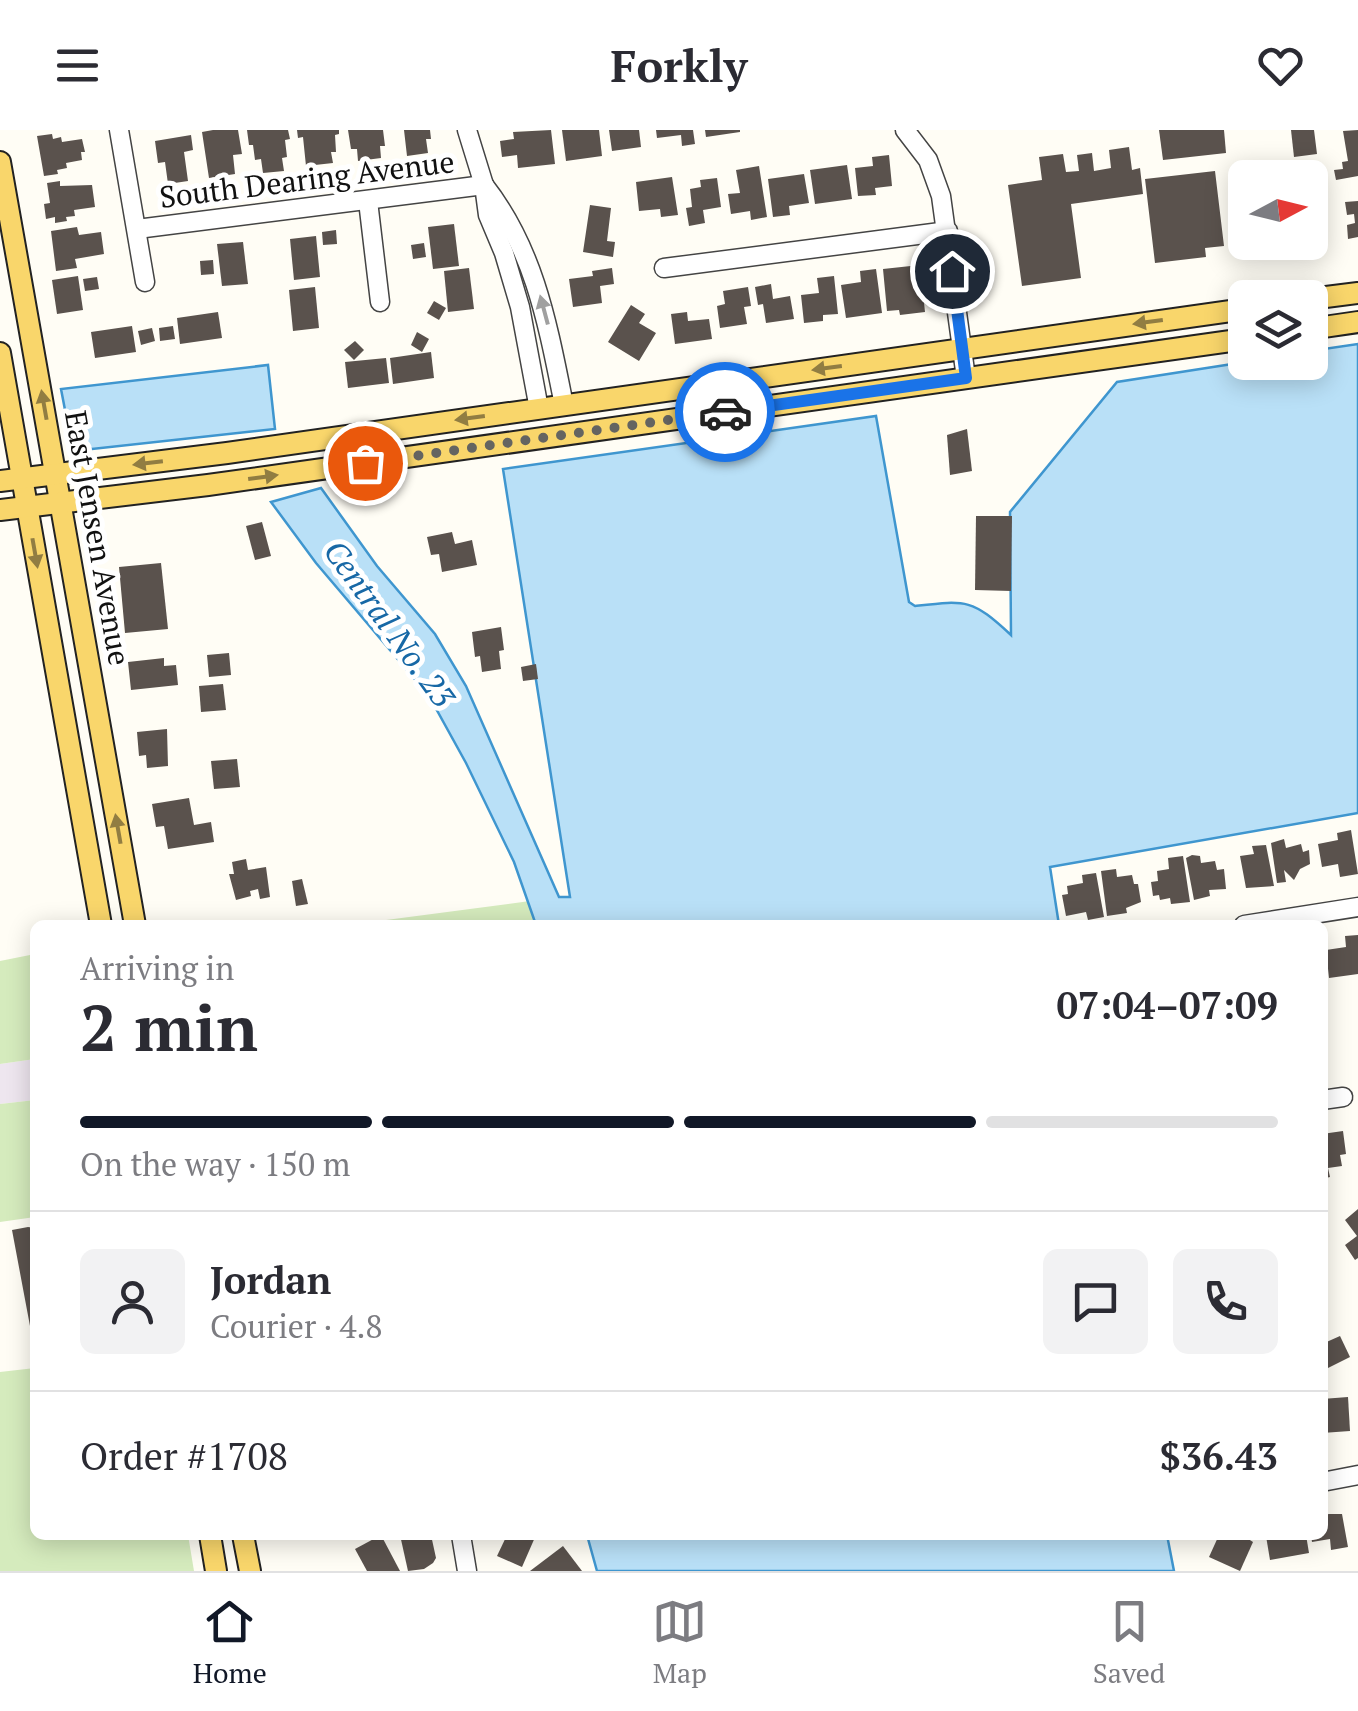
<!DOCTYPE html>
<html lang="en">
<head>
<meta charset="utf-8">
<style>
	:root { --surface:#fff; --page:#f2f2f3; --text:#2b2b33; --muted:#7c7c81; --line:#e1e1e2; --accent:#111827 }
	body { margin:0; font-family:"PT Serif",serif; background:var(--page); color:var(--text); height:100vh; display:flex; flex-direction:column; font-size:38px; white-space:nowrap }
	* { box-sizing:border-box; margin:0 }
	p { font-size:32px; color:var(--muted) }
	.icon { flex:none; width:55px; height:55px; fill:none; stroke:currentColor; stroke-width:2; stroke-linecap:round; stroke-linejoin:round }
	.map { position:relative; flex:1; overflow:hidden }
	.panel { position:absolute; left:30px; top:790px; width:1298px; height:620px; display:flex; flex-direction:column; background:var(--surface); border-radius:15px; box-shadow:0 5px 25px #0003 }
	.panel>* { flex:none }
	.needle { width:65px; rotate:83deg }
	.tools { position:absolute; left:1228px; top:30px; display:grid; gap:20px }
	.tools a { display:grid; place-items:center; width:100px; height:100px; border-radius:15px; background:var(--surface); box-shadow:0 5px 25px #0003; font-size:50px }
	.pin { position:absolute; display:grid; place-items:center; width:85px; height:85px; color:#fff; margin:-42px; border:5px solid #fff; border-radius:50%; box-shadow:0 2px 10px #0007 }
	.courier { position:absolute; display:grid; place-items:center; width:100px; height:100px; margin:-50px; border:8px solid #1a73e8; border-radius:50%; background:#fff; color:#222; box-shadow:0 2px 12px #0007 }
	.headline em { font-style:normal; font-weight:800 }
	.headline div { display:flex; flex-direction:column-reverse }
	.headline { display:flex; align-items:center; justify-content:space-between; height:170px; padding:0 50px }
	h1 { font-size:65px; font-weight:800; line-height:75px }
	.bar { display:grid; grid-template-columns:repeat(4,1fr); gap:15px 10px; align-content:center; height:120px; padding:0 50px }
	.bar i { height:12px; border-radius:8px; background:var(--line) }
	.bar .on { background:var(--accent) }
	.bar p { grid-column:span 4 }
	.line { display:flex; align-items:center; gap:25px; padding:0 50px; border-top:2px solid var(--line) }
	.line div { flex:1 }
	.round { display:grid; place-items:center; flex:none; width:105px; height:105px; border-radius:15px; background:var(--page) }
	header { display:flex; justify-content:space-between; align-items:center; height:130px; padding:0 50px; background:var(--surface); font-size:45px; font-weight:800 }
	.dock { display:flex; justify-content:space-around; align-items:center; height:140px; border-top:2px solid var(--line); background:var(--surface); font-size:28px; color:var(--muted) }
	.dock a { display:grid; justify-items:center; gap:5px }
	.dock .on { color:var(--accent) }
	.map>svg:first-child { display:block }
	.industrial { fill:#eee6ef }
	.green { fill:#d5ebbd }
	.water { fill:#b9e0f7; stroke:#3f96cf; stroke-width:2.5 }
	.building { fill:#5a524d }
	.lines { fill:none; stroke-linecap:round; stroke-linejoin:round }
	.minor-casing { stroke:#444; stroke-width:21 }
	.major-casing { stroke:#222; stroke-width:24 }
	.minor { stroke:#fff; stroke-width:18 }
	.major { stroke:#f9d66b; stroke-width:20 }
	.oneway { fill:#a0a0a0 }
	.oneway2 { fill:#917d42 }
	.done { stroke:#646461; stroke-width:10; stroke-dasharray:0 18 }
	.route { stroke:#1a73e8; stroke-width:12 }
	.labels { text-anchor:middle; stroke-width:10; stroke-linejoin:round; paint-order:stroke }
	.street-label { font-size:30px; fill:#111; stroke:#fff }
	.water-label { font-size:32px; font-style:italic; fill:#1768a6; stroke:#fff }
</style>
</head>
<body>
<header><svg class="icon" aria-label="menu" viewBox="0 0 24 24"><path d="M4 6h16M4 12h16M4 18h16"/></svg>Forkly<svg class="icon" aria-label="heart" viewBox="0 0 24 24"><path d="M12 20l-8-8c-3-5 5-10 8-4 3-6 11-1 8 4z"/></svg></header>
<div class="map">
<svg width="1358" height="1441" viewBox="0 0 1358 1441">
	<rect width="100%" height="100%" fill="#fffdf5"/>
	<path class="industrial" d="M35,929v41l-35,4v-40z"/>
	<g class="green">
		<path d="M530,771l6,24h-188z"/>
		<path d="M35,824v105l-35,5v-103z"/>
		<path d="M35,970v117l-35,5v-118z"/>
		<path d="M35,1238v167h153l6,36h-194v-199z"/>
	</g>
	<g class="water">
		<path d="M1358,214v469l-308,54 9,58h-523l-22,-63 -48,-99 -37,-67 -113,-133 -45,-61 50,-14 56,78 58,68 31,52 93,211h11l-67,-428 373,-53 33,186 6,4c52,-6 57,-7 96,29l-1,-123 107,-130 128,-20h65v-11z"/>
		<path d="M268,235l7,64 -183,20 -21,-8 -10,-52z"/>
		<path d="M587,1405h580l7,36h-577z"/>
	</g>
	<g class="building">
		<path d="M213,0h25l4,24 -9,1 2,19 -26,4 -7,-46z"/>
		<path d="M247,0h41l2,9 -5,1 2,17 -5,1 2,13 -21,2 -2,-14 -6,1 -2,-15h-4z"/>
		<path d="M297,0h42v4l-4,1 1,17h-5l2,11 -27,3 -3,-29 -5,1z"/>
		<path d="M348,0h35l2,16h-5l1,12 -23,3 -1,-12h-6z"/>
		<path d="M404,0h26l1,9h-5l2,14 -21,3z"/>
		<path d="M551,0l4,34 -37,4 -1,-13 -15,2 -2,-16 14,-2 -1,-7z"/>
		<path d="M562,0h37l3,26 -36,5z"/>
		<path d="M609,0h30l2,17 -29,4z"/>
		<path d="M656,0h37l2,14 -13,2 -1,-11 -24,3z"/>
		<path d="M705,0h35v2l-34,5z"/>
		<path d="M1159,0h65l2,23 -63,7z"/>
		<path d="M1291,0h23l3,24 -23,3z"/>
		<path d="M1358,0v46l-22,4 -2,-10 9,-1 -1,-7 6,-1 -5,-30z"/>
		<path d="M52,4l1,5 8,-2 1,5 20,-3 3,13h-4l1,8 -16,3 1,5 -10,2 1,4 -14,2 -7,-40z"/>
		<path d="M191,5l2,15 -9,2 4,29 -20,3 -3,-22 -7,1 -3,-22z"/>
		<path d="M1129,17l3,23 8,-2 3,26 -72,10 10,74 -59,8 -14,-101 34,-5 -3,-23 24,-3 3,18 13,-1 -2,-16 15,-2 2,18 17,-3 -2,-18z"/>
		<path d="M889,25l3,31 -17,2 1,7 -18,1 -3,-28 18,-2 -1,-9z"/>
		<path d="M847,35l5,34 -37,5 -5,-34z"/>
		<path d="M759,36l8,51 -16,3 -1,-9 -19,3 -3,-20 12,-1 -4,-23z"/>
		<path d="M1215,41l9,75 -19,2 1,9 -51,6 -10,-84z"/>
		<path d="M804,44l5,29 -20,3 1,9 -17,2 -5,-38z"/>
		<path d="M672,47l6,38 -17,2 -1,-8 -21,2 -3,-29z"/>
		<path d="M717,48l4,29 -18,3 2,13 -16,3 -3,-18 6,-1 -2,-18 11,-2 -1,-7z"/>
		<path d="M60,51v5l32,-1 3,22 -21,3 1,6 -9,1 1,4 -12,2v-6l-9,2 -2,-15 6,-1 -3,-20z"/>
		<path d="M1358,71v36l-10,2 -1,-14 8,-2 -1,-9 -7,1 -2,-13z"/>
		<path d="M590,75l21,3 -4,33 8,1 -2,15 -30,-5z"/>
		<path d="M454,94l5,42 -26,3 -5,-42z"/>
		<path d="M77,97l2,8 22,-3 3,22 -29,5 2,9 -21,3 -5,-40z"/>
		<path d="M336,100l1,14 -14,1 -1,-13z"/>
		<path d="M316,106l4,41 -26,3 -4,-41z"/>
		<path d="M243,112l5,42 -26,2 -5,-42z"/>
		<path d="M424,113l2,14 -13,2 -2,-14z"/>
		<path d="M213,130l1,14 -13,1 -1,-14z"/>
		<path d="M920,135l5,47 -25,3 -1,-5 -12,1 -4,-42z"/>
		<path d="M469,138l5,41 -26,3 -4,-41z"/>
		<path d="M612,138l2,16 -14,2 2,17 -29,4 -4,-28 24,-3 -1,-5z"/>
		<path d="M876,139l6,44 -36,5 -5,-33 20,-3 -1,-11z"/>
		<path d="M78,146l5,34 -26,4 -5,-34z"/>
		<path d="M834,146l4,38 -15,1v6l-19,2 -3,-28 18,-2 -2,-15z"/>
		<path d="M97,147l2,12 -14,2 -2,-12z"/>
		<path d="M771,154l2,15 17,-3 4,23 -28,4 -3,-19 -5,1 -3,-18z"/>
		<path d="M315,157l4,41 -26,3 -4,-41z"/>
		<path d="M748,157l3,19 -7,1 3,17 -27,4 -3,-22 8,-2 -2,-13z"/>
		<path d="M434,171l12,7 -7,12 -12,-7z"/>
		<path d="M631,175l14,9 -6,9 17,10 -17,28 -31,-19z"/>
		<path d="M218,182l4,26 -42,6 -3,-26z"/>
		<path d="M687,182l1,9 21,-2 3,20 -37,5 -4,-30z"/>
		<path d="M132,196l4,26 -41,6 -4,-26z"/>
		<path d="M173,196l2,13 -15,2 -1,-13z"/>
		<path d="M152,198l3,13 -14,4 -3,-14z"/>
		<path d="M417,202l12,7 -7,13 -11,-7z"/>
		<path d="M355,211l9,9 -10,10 -10,-10z"/>
		<path d="M431,222l3,26 -41,6 -3,-26z"/>
		<path d="M386,228l3,25 -41,5 -3,-26z"/>
		<path d="M967,299l5,42 -22,4 -3,-40z"/>
		<path d="M976,386h36l-1,75 -36,-1z"/>
		<path d="M262,392l9,34 -16,4 -9,-34z"/>
		<path d="M452,402l3,12 17,-4 5,25 -35,7 -3,-18 -8,1 -4,-18z"/>
		<path d="M161,433l7,66 -43,4 -6,-66z"/>
		<path d="M501,497l3,23 -5,1 2,18 -19,3 -2,-16 -5,1 -3,-25z"/>
		<path d="M229,523l2,22 -22,2 -2,-22z"/>
		<path d="M164,528v8l12,-1 2,20 -47,5 -3,-28z"/>
		<path d="M536,534l2,15 -15,2 -2,-14z"/>
		<path d="M223,554l3,26 -25,2 -2,-26z"/>
		<path d="M167,599l1,37 -21,2 -1,-13 -7,1 -2,-24z"/>
		<path d="M237,629l3,28 -26,2 -3,-28z"/>
		<path d="M189,668l5,27 17,-3 3,20 -46,7 -4,-23 -8,1 -4,-23z"/>
		<path d="M1351,700l7,44 -18,3 -2,-13 -16,3 -4,-23 20,-4 -1,-7z"/>
		<path d="M1284,709l2,9 15,-4 2,8 6,-2 1,14 -10,5 -6,11 -10,-10 2,12 -9,1 -6,-40z"/>
		<path d="M1266,715l8,41 -28,2 -6,-32 14,-2 -2,-8z"/>
		<path d="M1192,725l8,1 1,7 14,-2 2,9 7,-1 2,20 -17,1 1,6 -16,4 -8,-42z"/>
		<path d="M1183,726l7,46 -19,2 -1,-6 -10,2 -1,-5 -6,1 -2,-14 7,-1 -1,-10 12,-2 -1,-11z"/>
		<path d="M246,729l2,11 18,-3 4,30 -10,2 -2,-10 -8,2 1,5 -15,4 -7,-26h5l-2,-12z"/>
		<path d="M1116,739l1,8 15,-2 2,9h4l3,18 -15,6 1,5 -20,3 -6,-45z"/>
		<path d="M1096,743l8,44 -16,3 -2,-8 -20,4 -4,-21 6,-1 -1,-8 16,-3 -1,-8z"/>
		<path d="M302,749l6,25 -12,2 -4,-25z"/>
		<path d="M1358,805v39l-29,4 -3,-28 20,-3 -1,-11z"/>
		<path d="M1343,1001l3,23 -6,1 2,11 -14,2 2,9 -8,2v-45z"/>
		<path d="M1358,1079v49l-3,2 -10,-15 12,-9 -12,-16z"/>
		<path d="M28,1097l7,1v97l-5,1 -18,-96z"/>
		<path d="M1340,1206l10,21 -28,14v-27z"/>
		<path d="M1348,1267l2,34 -28,2v-34z"/>
		<path d="M1329,1384h13l6,33 -17,3 -1,-11 -18,3 -1,-7h11v-20z"/>
		<path d="M381,1405l19,36h-33l-12,-22z"/>
		<path d="M400,1405h31l5,23 -3,5 -9,6 -16,2z"/>
		<path d="M507,1405h29l-14,32 -25,-11z"/>
		<path d="M1219,1405h23l11,7 -13,29 -31,-14z"/>
		<path d="M1306,1405l3,18 -39,7 -4,-24z"/>
		<path d="M563,1416l19,25h-52z"/>
	</g>
	<g class="lines">
		<defs>
			<g id="minor">
				<path d="M119,0l26,152"/>
				<path d="M467,0l17,55 4,30 16,38 16,54 19,102"/>
				<path d="M905,0l23,30 13,36 25,182"/>
				<path d="M484,55c51,65 64,141 80,220"/>
				<path d="M368,71l12,101"/>
				<path d="M137,99l347,-44"/>
				<path d="M664,138l284,-37"/>
				<path d="M1244,795l114,-18"/>
				<path d="M1322,970l21,-3"/>
				<path d="M1322,1352l36,-7"/>
				<path d="M461,1405l6,36"/>
			</g>
			<g id="major">
				<path d="M0,32l135,763"/>
				<path d="M1310,169l48,-6"/>
				<path d="M1310,199l48,-7"/>
				<path d="M0,223l101,572"/>
				<path d="M0,351l227,-28 1018,-144"/>
				<path d="M0,380l208,-25 1037,-146"/>
				<path d="M210,1405l6,36"/>
				<path d="M243,1405l7,36"/>
			</g>
		</defs>
		<use href="#minor" class="minor-casing"/>
		<use href="#major" class="major-casing"/>
		<use href="#minor" class="minor"/>
		<use href="#major" class="major"/>
	</g>
	<defs><path id="oneway-solid" d="M-6-.8H1V-3.2L6.5 0L1 3.2V.8H-6Z" transform="scale(2.5)"/></defs>
	<use class="oneway" href="#oneway-solid" transform="translate(544 180) rotate(-105)"/>
	<g class="oneway2">
		<use href="#oneway-solid" transform="translate(1148 192) rotate(172)"/>
		<use href="#oneway-solid" transform="translate(827 238) rotate(172)"/>
		<use href="#oneway-solid" transform="translate(44 275) rotate(-100)"/>
		<use href="#oneway-solid" transform="translate(470 288) rotate(172)"/>
		<use href="#oneway-solid" transform="translate(148 333) rotate(173)"/>
		<use href="#oneway-solid" transform="translate(263 347) rotate(-8)"/>
		<use href="#oneway-solid" transform="translate(35 423) rotate(80)"/>
		<use href="#oneway-solid" transform="translate(118 699) rotate(-100)"/>
	</g>
	<g class="lines">
		<path class="done" d="M365,333l360,-51"/>
		<path class="route" d="M725,282l241,-34 -14,-107"/>
	</g>
	<g class="labels">
		<g class="street-label">
			<text transform="translate(307 50) rotate(-7)" y="10">South Dearing Avenue</text>
			<text transform="translate(97 408) rotate(80)" y="10">East Jensen Avenue</text>
		</g>
		<g class="water-label">
			<text transform="translate(389 494) rotate(54)" y="11">Central No. 23</text>
		</g>
	</g>
</svg>
<div class="tools">
<a><svg class="needle" viewBox="-14 -14 28 28"><path d="M0-13l5 13h-10z" fill="#e53935"/><path d="M0 13l5-13h-10z" fill="#7c7c81"/></svg></a>
<a><svg class="icon" aria-label="layers" viewBox="0 0 24 24"><path d="M12 4l9 5-9 5-9-5zM3 14l9 5 9-5"/></svg></a>
</div>
<div class="pin" style="left:365px;top:333px;background:#ea580c"><svg class="icon" aria-label="bag" viewBox="0 0 24 24"><path d="M5 8h14l-1 12H6zM9 8a3 3 0 0 1 6 0"/></svg></div>
<div class="pin" style="left:952px;top:141px;background:#1f2937"><svg class="icon" aria-label="home" viewBox="0 0 24 24"><path d="M3 11l9-7 9 7M6 9v11h12V9"/></svg></div>
<div class="courier" style="left:725px;top:282px"><svg class="icon" aria-label="car" viewBox="0 0 24 24"><path d="M5 17H2v-5l4-1 3-4h7l3 4 3 1v5h-3M9 17h6M6 11h13"/><circle cx="7" cy="17" r="2"/><circle cx="17" cy="17" r="2"/></svg></div>
<section class="panel">
<div class="headline"><div><h1>2 min</h1><p>Arriving in</p></div><em>07:04–07:09</em></div>
<div class="bar"><i class="on"></i><i class="on"></i><i class="on"></i><i></i><p>On the way · 150 m</p></div>
<div class="line" style="height:180px"><a class="round"><svg class="icon" aria-label="person" viewBox="0 0 24 24"><circle cx="12" cy="8" r="4"/><path d="M4 21q1-7 8-7t8 7"/></svg></a><div><b>Jordan</b><p>Courier · 4.8</p></div><a class="round"><svg class="icon" aria-label="chat" viewBox="0 0 24 24"><path d="M4 5h16v11H9l-5 4z"/></svg></a><a class="round"><svg class="icon" aria-label="phone" viewBox="0 0 24 24"><path d="M5 4h4l2 5-3 2q2 4 5 5l2-3 5 2v4C11 20 4 13 5 4z"/></svg></a></div>
<div class="line" style="height:130px"><div>Order #1708</div><b>$36.43</b></div>
</section>
</div>
<nav class="dock">
<a class="on"><svg class="icon" aria-label="home" viewBox="0 0 24 24"><path d="M3 11l9-7 9 7M6 9v11h12V9"/></svg>Home</a>
<a><svg class="icon" aria-label="map" viewBox="0 0 24 24"><path d="M3 6l6-2 6 2 6-2v14l-6 2-6-2-6 2zM9 4v14M15 6v14"/></svg>Map</a>
<a><svg class="icon" aria-label="saved" viewBox="0 0 24 24"><path d="M7 4h10v16l-5-4-5 4z"/></svg>Saved</a>
</nav>
</body>
</html>
